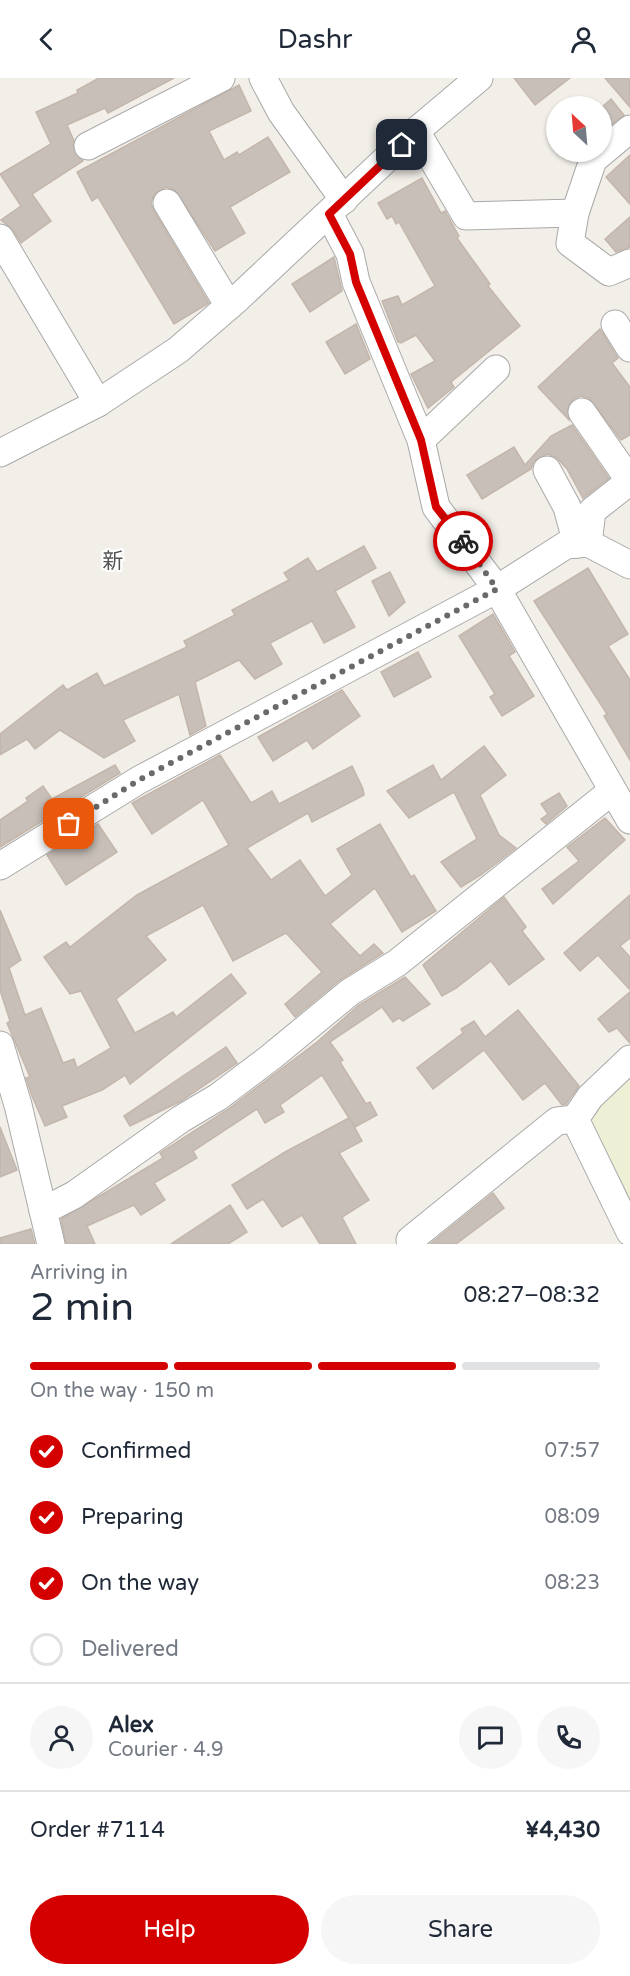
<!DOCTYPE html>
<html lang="en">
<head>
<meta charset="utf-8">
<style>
	:root { --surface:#fff; --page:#f6f6f7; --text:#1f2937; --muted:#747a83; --line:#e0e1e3; --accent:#d40000 }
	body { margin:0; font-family:"Varela Round","Noto Sans JP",sans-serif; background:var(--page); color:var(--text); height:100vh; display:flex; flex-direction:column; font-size:22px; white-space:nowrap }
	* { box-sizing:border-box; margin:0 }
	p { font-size:20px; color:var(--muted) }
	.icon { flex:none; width:33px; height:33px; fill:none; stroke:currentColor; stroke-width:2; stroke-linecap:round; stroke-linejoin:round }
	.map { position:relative; height:1166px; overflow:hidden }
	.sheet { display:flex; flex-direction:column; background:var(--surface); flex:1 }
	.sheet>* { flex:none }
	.needle { width:39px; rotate:334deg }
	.controls { position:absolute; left:546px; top:18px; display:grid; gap:12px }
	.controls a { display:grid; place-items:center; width:66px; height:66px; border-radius:50%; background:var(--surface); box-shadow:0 2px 4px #0004; font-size:30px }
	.pin { position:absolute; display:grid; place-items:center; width:51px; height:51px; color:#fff; margin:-26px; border-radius:12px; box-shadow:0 3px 9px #0006 }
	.courier { position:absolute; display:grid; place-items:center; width:60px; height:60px; margin:-30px; border:4px solid #d40000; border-radius:50%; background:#fff; color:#222; box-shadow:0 2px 8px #0007 }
	.overview em { font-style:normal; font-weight:600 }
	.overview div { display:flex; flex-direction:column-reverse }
	.overview { display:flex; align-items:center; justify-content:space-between; height:102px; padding:0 30px }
	h1 { font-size:39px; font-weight:600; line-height:45px }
	.bar { display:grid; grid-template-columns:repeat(4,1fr); gap:9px 6px; align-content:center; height:72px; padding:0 30px }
	.bar i { height:8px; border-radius:4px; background:var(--line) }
	.bar .current { background:var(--accent) }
	.bar p { grid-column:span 4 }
	.line { display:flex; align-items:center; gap:15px; padding:0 30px; border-top:2px solid var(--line) }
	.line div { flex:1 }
	.round { display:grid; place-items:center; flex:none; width:63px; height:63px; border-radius:32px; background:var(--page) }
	ol { padding:0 30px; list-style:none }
	li { display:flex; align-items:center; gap:18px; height:66px }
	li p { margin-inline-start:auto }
	li .icon { padding:6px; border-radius:50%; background:var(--accent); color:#fff; stroke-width:4 }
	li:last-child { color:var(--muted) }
	li i { width:33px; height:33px; border:3px solid var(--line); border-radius:50% }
	.action { display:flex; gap:12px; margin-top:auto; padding:12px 30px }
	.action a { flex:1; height:69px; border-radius:36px; background:var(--accent); color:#fff; font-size:24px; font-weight:600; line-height:69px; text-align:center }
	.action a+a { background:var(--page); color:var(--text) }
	header { display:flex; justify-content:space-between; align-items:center; height:78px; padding:0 30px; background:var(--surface); font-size:27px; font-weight:600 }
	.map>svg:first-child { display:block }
	.farmland { fill:#eef0d5 }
	.building { fill:#c7bfb8; stroke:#c4b6ab; stroke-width:1.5 }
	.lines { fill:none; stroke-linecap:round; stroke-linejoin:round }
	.minor-casing { stroke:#a9a9a9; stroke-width:29 }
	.minor { stroke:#fff; stroke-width:27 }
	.done { stroke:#6b6a68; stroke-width:6; stroke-dasharray:0 10.8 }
	.route { stroke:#d40000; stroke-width:8 }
	.labels { text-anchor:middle; stroke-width:4.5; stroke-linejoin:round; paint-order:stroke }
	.quarter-label { font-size:21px; fill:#555; stroke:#fff }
</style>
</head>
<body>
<header><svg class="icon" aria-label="back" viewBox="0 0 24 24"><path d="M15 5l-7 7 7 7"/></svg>Dashr<svg class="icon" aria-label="person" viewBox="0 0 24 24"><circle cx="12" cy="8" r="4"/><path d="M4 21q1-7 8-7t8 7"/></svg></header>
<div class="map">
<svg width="630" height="1166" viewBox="0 0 630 1166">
	<rect width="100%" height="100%" fill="#f2efe9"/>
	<path class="farmland" d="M630,996v129l-42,-87z"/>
	<g class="building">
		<path d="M99,0h75l-66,35 -3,-5 -38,17 7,16v12l9,8 -51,33 19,27 -30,22 -8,-13 -12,-10 20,-14 -21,-32 51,-30 -15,-32 42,-19 -1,-3z"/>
		<path d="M514,0h56l-35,27z"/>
		<path d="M605,0h25v29z"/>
		<path d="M239,7l12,26 -42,20 15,29 13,-8 2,3 29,-18 22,35 -60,35 15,26 -30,18 -40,-61 -9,-3 -12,8 -3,8 3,8 55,92 -35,21 -76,-127 -6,4 -15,-29z"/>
		<path d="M611,21l13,16 -17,13 -5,-6v-15z"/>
		<path d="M630,77v49l-24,-27z"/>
		<path d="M422,100l19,35 4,-2 14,25 -2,2 33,46 -2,2 32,40 -69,56 3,5 -26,21 -17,-34 24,-13 -19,-26 -15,8 -3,-1 -16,-41 16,-5 4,9 33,-19 -36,-64 -3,2 -4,-8 -5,3 -9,-16z"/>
		<path d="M630,139v30l-14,5 -11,-13z"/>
		<path d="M334,179l8,34 -32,21 -18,-28z"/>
		<path d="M356,246l14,35 -25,15 -19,-32z"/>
		<path d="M600,251l18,29 -6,5 18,24v48l-9,5 -32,-42 -8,-2 -8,3 -5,7 1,14 -31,-33z"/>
		<path d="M572,347l37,53 -26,20 -16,-29 -11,-12 -9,-3 -13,7 -3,8 -49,30 -15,-24 47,-28 11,18 26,-29z"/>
		<path d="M364,468l12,22 -41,23 20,36 -31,16 -12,-22 -42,22 12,21 -27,15 -16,-19 -44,22 11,44 -16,9 -11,-41 -56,26 12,21 -31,17 -44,-28 -25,19 -8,-10 -27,16v-21l63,-49 4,5 30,-17 7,13 83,-39 -3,-6 51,-26 -3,-5 57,-30 -5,-7 24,-15 9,14z"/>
		<path d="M588,490l40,66 -20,12 22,34v80l-26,-44 3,-2 -73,-113z"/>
		<path d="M390,494l15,30 -16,14 -17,-35z"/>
		<path d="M493,536l22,38 -6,4 25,40 -32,20 -12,-19 5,-3 -36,-58z"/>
		<path d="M418,574l13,25 -37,20 -13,-25z"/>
		<path d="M342,612l18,26 -47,33 -6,-9 -34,21 -15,-24z"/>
		<path d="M484,668l22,29 -26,20 19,40 17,13 -35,27 -20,12 -20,-25 36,-23 -23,-47 -45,26 -22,-27 46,-26 8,15z"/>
		<path d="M220,677l31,48 21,-12 7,13 73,-38 11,23 1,6 -52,27 -4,-9 -61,35 24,32 29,-20 25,36 27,-21 -15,-26 43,-25 31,53 3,-2 22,36 -34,21 -27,-44 -45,36 30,32 14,-12 9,9 -43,27 -45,37 -10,-13 37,-32 -36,-39 -53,28 -30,-56 -57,31 20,24 -50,39 19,34 38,-21 3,5 55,-43 15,19 -116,91 -5,-9 -23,15 -40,16 5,11 -22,9 -13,-30 -6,-18 4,-1 -23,-54 3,-2 -10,-31v-80l21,50 -12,8 16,47 16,-7 22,55 11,-4 3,9 34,-20 -30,-57 -11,3 -26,-37 22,-15 4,5 67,-52 92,-50 -26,-45 -51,34 -20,-31z"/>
		<path d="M115,687l5,8 -120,74v-27l28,-19 -2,-3 17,-12 9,13z"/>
		<path d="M559,715l8,13 -21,18 -5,-5 7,-5 -7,-10z"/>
		<path d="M605,740l20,22 -72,64 -11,-15 37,-28 -12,-14z"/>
		<path d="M98,746l19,28 -51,33 -19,-30z"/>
		<path d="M630,817v43l-10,8 10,11v33l-32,-35 -18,16 -16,-18z"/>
		<path d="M504,819l22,30 -4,4 22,28 -35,26 -18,-24 -35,27 -14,8 -19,-31z"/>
		<path d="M405,899l25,27 -27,17 -4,-3 -6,4 -11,-15 -52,35 13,18 -3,2 26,42 4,-2 7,13 -22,12 -5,-8 12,22 -23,12 30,47 -27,17 14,27h-36l-18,-29 -20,12 -19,-28 -16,10 -15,-24 53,-33 64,-34 -27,-43 -42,30 4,7 -19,11 -8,-14 -64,42 4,7 -43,25 11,17 -24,15 -7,-10 -47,21 8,18h-29l-5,-25 102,-61 -3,-5 67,-43 90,-68 42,-37z"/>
		<path d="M630,914v51l-13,-15 -8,4 -11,-13z"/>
		<path d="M518,932l61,76 -13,18 -4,1 -17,-22 -22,17 -39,-50 -51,39 -16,-21 46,-35 -2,-4 13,-8 11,16z"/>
		<path d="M226,969l11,16 -56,38 -51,25 -6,-10z"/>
		<path d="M0,1049l17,43 -17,7z"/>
		<path d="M493,1115l11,15 -48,36h-26z"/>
		<path d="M230,1127l17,27 -19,12h-57z"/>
		<path d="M31,1151l4,15h-35v-6z"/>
	</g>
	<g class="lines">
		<defs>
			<g id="minor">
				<path d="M263,0l18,34 63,88"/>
				<path d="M416,53l50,85 109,-3 -5,30 39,29 21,-9"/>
				<path d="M88,68l133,-68"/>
				<path d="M167,125l62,103"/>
				<path d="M575,135l18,-53 37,-31"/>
				<path d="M329,136l21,40 6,28 65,158 15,67 61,82 133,231"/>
				<path d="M0,160l98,165"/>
				<path d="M615,246l15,24"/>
				<path d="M582,334l48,69"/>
				<path d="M421,362l75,-71"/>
				<path d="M0,375l98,-50 80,-53 59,-51 179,-168 63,-53"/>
				<path d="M547,392l20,37 10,37"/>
				<path d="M588,465l4,-32 38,-30"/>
				<path d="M0,788l139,-86 358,-191 69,-44 22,-2 42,22"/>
				<path d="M0,967l18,60 33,139"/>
				<path d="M575,1041l55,113"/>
				<path d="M575,1041l15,-22 40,-38"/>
				<path d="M43,1133l31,-16 107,-76 37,-22 53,-40 79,-65 47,-29 215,-172"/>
				<path d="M412,1166l-2,-4 147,-119 18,-2"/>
			</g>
		</defs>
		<use href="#minor" class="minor-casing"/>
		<use href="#minor" class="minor"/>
	</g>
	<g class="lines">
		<path class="done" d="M69,746l70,-44 358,-191 -34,-48"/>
		<path class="route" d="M402,67l-73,69 21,40 6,28 65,158 15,67 27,34"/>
	</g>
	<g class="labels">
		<g class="quarter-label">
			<text x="113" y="490">新</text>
		</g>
	</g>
</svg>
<div class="controls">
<a><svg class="needle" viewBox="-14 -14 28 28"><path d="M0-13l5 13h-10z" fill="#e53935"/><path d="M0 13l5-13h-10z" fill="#747a83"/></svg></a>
</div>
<div class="pin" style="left:69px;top:746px;background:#ea580c"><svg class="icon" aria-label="bag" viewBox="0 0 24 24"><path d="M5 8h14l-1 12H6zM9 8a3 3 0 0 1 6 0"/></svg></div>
<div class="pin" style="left:402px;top:67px;background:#1f2937"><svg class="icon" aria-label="home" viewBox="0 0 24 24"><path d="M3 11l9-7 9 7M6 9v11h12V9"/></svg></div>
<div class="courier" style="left:463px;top:463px"><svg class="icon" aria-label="bike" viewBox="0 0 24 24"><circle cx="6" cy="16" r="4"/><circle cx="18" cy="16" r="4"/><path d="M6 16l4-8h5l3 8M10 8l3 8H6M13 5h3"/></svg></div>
</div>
<section class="sheet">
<div class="overview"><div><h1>2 min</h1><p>Arriving in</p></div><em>08:27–08:32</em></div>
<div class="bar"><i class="current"></i><i class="current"></i><i class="current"></i><i></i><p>On the way · 150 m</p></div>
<ol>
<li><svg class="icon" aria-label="check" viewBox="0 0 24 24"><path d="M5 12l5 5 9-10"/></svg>Confirmed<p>07:57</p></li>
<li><svg class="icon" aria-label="check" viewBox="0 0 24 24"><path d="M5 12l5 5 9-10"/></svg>Preparing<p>08:09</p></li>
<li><svg class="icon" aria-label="check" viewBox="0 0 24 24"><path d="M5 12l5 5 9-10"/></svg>On the way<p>08:23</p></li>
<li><i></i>Delivered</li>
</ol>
<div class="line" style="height:108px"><a class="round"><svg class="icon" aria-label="person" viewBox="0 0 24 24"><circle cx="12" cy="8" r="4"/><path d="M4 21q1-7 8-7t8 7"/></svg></a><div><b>Alex</b><p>Courier · 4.9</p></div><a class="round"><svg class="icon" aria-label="chat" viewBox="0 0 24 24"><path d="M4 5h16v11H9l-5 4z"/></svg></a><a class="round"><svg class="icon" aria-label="phone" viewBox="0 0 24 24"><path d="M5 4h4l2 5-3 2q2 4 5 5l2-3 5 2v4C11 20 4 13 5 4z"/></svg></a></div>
<div class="line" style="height:78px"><div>Order #7114</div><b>¥4,430</b></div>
<div class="action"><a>Help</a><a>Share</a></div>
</section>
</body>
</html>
